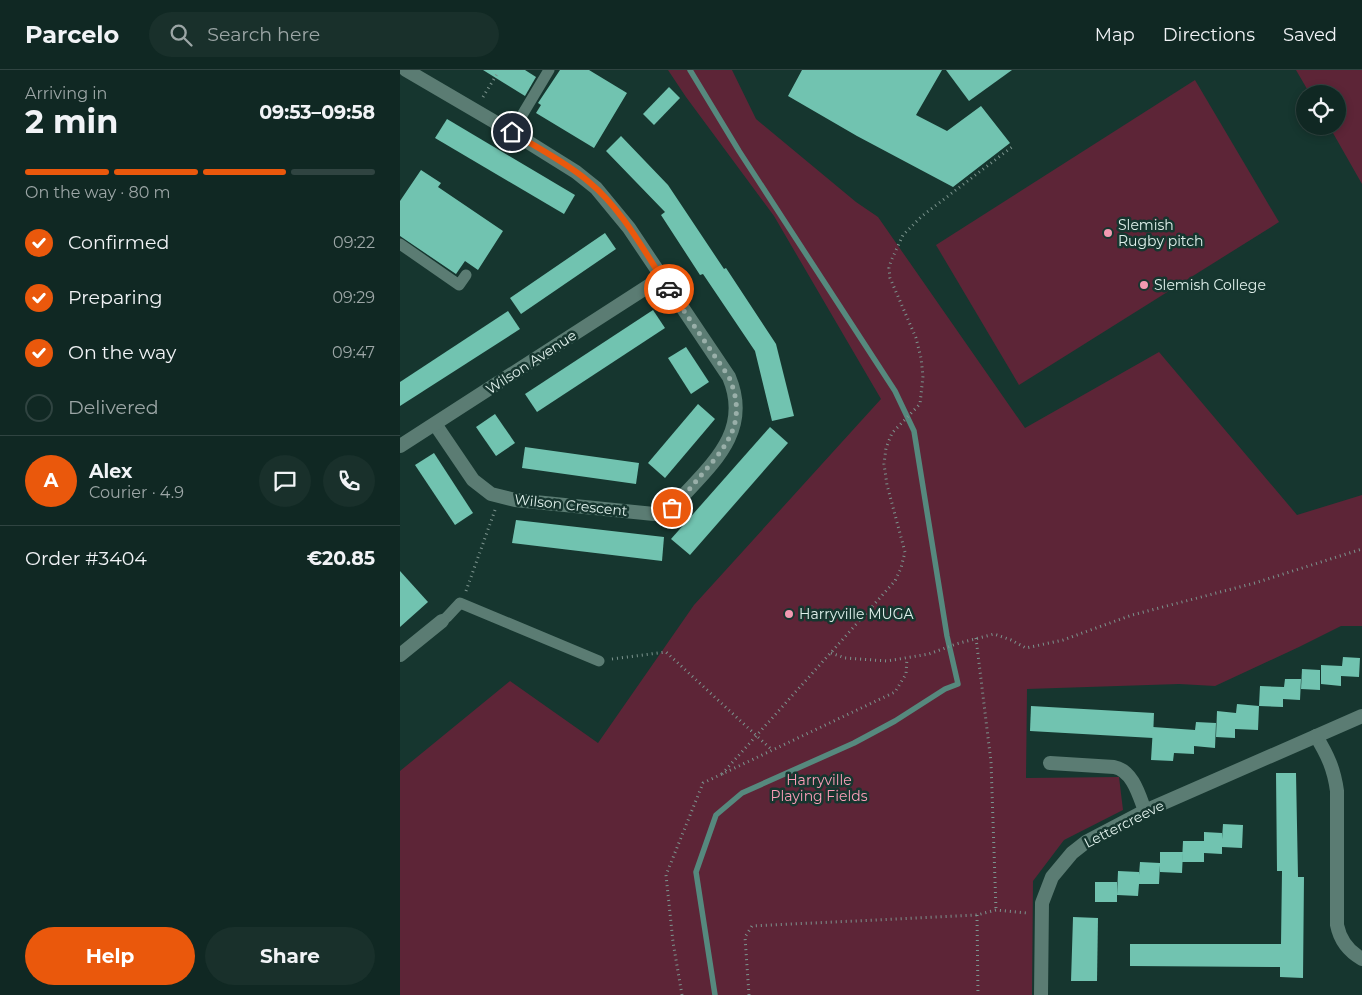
<!DOCTYPE html>
<html lang="en">
<head>
<meta charset="utf-8">
<style>
	:root { --surface:#102823; --page:#19302b; --text:#f1f3f6; --muted:#9ca6a6; --line:#304441; --accent:#ea580c }
	body { margin:0; font-family:Montserrat,sans-serif; background:var(--page); color:var(--text); height:100vh; display:flex; flex-direction:column; font-size:19px; white-space:nowrap }
	* { box-sizing:border-box; margin:0 }
	p { font-size:16px; color:var(--muted) }
	.icon { flex:none; width:28px; height:28px; fill:none; stroke:currentColor; stroke-width:2; stroke-linecap:round; stroke-linejoin:round }
	.map { position:relative; flex:1; overflow:hidden }
	.details { display:flex; flex-direction:column; background:var(--surface); width:400px }
	.details>* { flex:none }
	.fabs { position:absolute; left:896px; top:15px; display:grid; gap:10px }
	.fabs a { display:grid; place-items:center; width:50px; height:50px; border-radius:50%; background:var(--surface); box-shadow:0 2px 8px #0003,0 0 0 1px var(--line); font-size:25px }
	.pin { position:absolute; display:grid; place-items:center; width:42px; height:42px; color:#fff; margin:-21px; border:2px solid #fff; border-radius:50%; box-shadow:0 1px 5px #0007 }
	.courier { position:absolute; display:grid; place-items:center; width:50px; height:50px; margin:-25px; border:4px solid #ea580c; border-radius:50%; background:#fff; color:#222; box-shadow:0 1px 6px #0007 }
	.headline em { font-style:normal; font-weight:700 }
	.headline div { display:flex; flex-direction:column-reverse }
	.headline { display:flex; align-items:center; justify-content:space-between; height:85px; padding:0 25px }
	h1 { font-size:32px; font-weight:700; line-height:38px }
	.bar { display:grid; grid-template-columns:repeat(4,1fr); gap:8px 5px; align-content:center; height:60px; padding:0 25px }
	.bar i { height:6px; border-radius:4px; background:var(--line) }
	.bar .active { background:var(--accent) }
	.bar p { grid-column:span 4 }
	.line { display:flex; align-items:center; gap:12px; padding:0 25px; border-top:1px solid var(--line) }
	.line div { flex:1 }
	.round { display:grid; place-items:center; flex:none; width:52px; height:52px; border-radius:26px; background:var(--page) }
	ol { padding:0 25px; list-style:none }
	li { display:flex; align-items:center; gap:15px; height:55px }
	li p { margin-inline-start:auto }
	li .icon { padding:5px; border-radius:50%; background:var(--accent); color:#fff; stroke-width:4 }
	li:last-child { color:var(--muted) }
	li i { width:28px; height:28px; border:2px solid var(--line); border-radius:50% }
	.button { display:flex; gap:10px; margin-top:auto; padding:10px 25px }
	.button a { flex:1; height:58px; border-radius:30px; background:var(--accent); color:#fff; font-size:20px; font-weight:700; line-height:58px; text-align:center }
	.button a+a { background:var(--page); color:var(--text) }
	header { display:flex; align-items:center; gap:30px; box-sizing:border-box; height:70px; padding:0 25px; background:var(--surface); border-bottom:1px solid var(--line) }
	header strong { font-size:24px }
	nav { display:flex; gap:28px; margin-inline-start:auto; font-size:18px }
	.search { width:350px; height:45px; background:var(--page); display:flex; align-items:center; gap:12px; box-sizing:border-box; padding:0 18px; border-radius:28px; color:var(--muted); font-size:19px }
	main { display:flex; flex:1; min-height:0 }
	.map>svg:first-child { display:block }
	.green { fill:#5d2537 }
	.lines { fill:none; stroke-linecap:round; stroke-linejoin:round }
	.stream { stroke:#56897e; stroke-width:5.5 }
	.building { fill:#71c3b0 }
	.path { stroke:#7c948e; stroke-width:3; stroke-dasharray:1 4; stroke-linecap:butt }
	.service { stroke:#5b7c73; stroke-width:11 }
	.minor { stroke:#5b7c73; stroke-width:14 }
	.done { stroke:#99afa9; stroke-width:5; stroke-dasharray:0 9 }
	.route { stroke:#ea580c; stroke-width:6 }
	.poi-dot { fill:#f19ab1; stroke:#16362f; stroke-width:2 }
	.labels { text-anchor:middle; stroke-width:5; stroke-linejoin:round; paint-order:stroke }
	.poi-label { font-size:14px; fill:#dff0eb; stroke:#16362f; text-anchor:start }
	.street-label { font-size:14px; fill:#dff0eb; stroke:#16362f }
	.park-label { font-size:14px; fill:#fc9eb8; stroke:#16362f }
</style>
</head>
<body>
<header>
<strong>Parcelo</strong>
<div class="search"><svg class="icon" aria-label="search" viewBox="0 0 24 24"><circle cx="10" cy="10" r="6"/><path d="M15 15l6 6"/></svg>Search here</div>
<nav><a>Map</a><a>Directions</a><a>Saved</a></nav>
</header>
<main>
<section class="details">
<div class="headline"><div><h1>2 min</h1><p>Arriving in</p></div><em>09:53–09:58</em></div>
<div class="bar"><i class="active"></i><i class="active"></i><i class="active"></i><i></i><p>On the way · 80 m</p></div>
<ol>
<li><svg class="icon" aria-label="check" viewBox="0 0 24 24"><path d="M5 12l5 5 9-10"/></svg>Confirmed<p>09:22</p></li>
<li><svg class="icon" aria-label="check" viewBox="0 0 24 24"><path d="M5 12l5 5 9-10"/></svg>Preparing<p>09:29</p></li>
<li><svg class="icon" aria-label="check" viewBox="0 0 24 24"><path d="M5 12l5 5 9-10"/></svg>On the way<p>09:47</p></li>
<li><i></i>Delivered</li>
</ol>
<div class="line" style="height:90px"><b class="round" style="background:var(--accent);color:#fff">A</b><div><b>Alex</b><p>Courier · 4.9</p></div><a class="round"><svg class="icon" aria-label="chat" viewBox="0 0 24 24"><path d="M4 5h16v11H9l-5 4z"/></svg></a><a class="round"><svg class="icon" aria-label="phone" viewBox="0 0 24 24"><path d="M5 4h4l2 5-3 2q2 4 5 5l2-3 5 2v4C11 20 4 13 5 4z"/></svg></a></div>
<div class="line" style="height:65px"><div>Order #3404</div><b>€20.85</b></div>
<div class="button"><a>Help</a><a>Share</a></div>
</section>
<div class="map">
<svg width="962" height="925" viewBox="0 0 962 925">
	<rect width="100%" height="100%" fill="#16362f"/>
	<g class="green">
		<path d="M268,0h64l24,49 100,83 22,15 147,211 134,-76 138,163 65,-20v131h-21l-42,21 -84,39 -36,-2 -152,5 -1,89 93,-1 4,33 -59,30 -31,41 -1,114h-632v-224l110,-90 88,62 96,-138 187,-206 -107,-183 -88,-119z"/>
		<path d="M896,0h66v114l-33,-58h9v-32h-28z"/>
		<path d="M795,10l84,142 -260,163 -83,-140z"/>
	</g>
	<g class="lines">
		<path class="stream" d="M290,0l49,81 156,240 19,40 33,205 11,48 -13,5 -50,32 -41,22 -112,50 -26,22 -20,57 19,123"/>
	</g>
	<g class="building">
		<path d="M83,0h42l11,7 -11,19z"/>
		<path d="M160,0h29l38,23 -33,55 -58,-35 5,-8 -3,-2z"/>
		<path d="M402,0h140l-26,45 31,16 34,-25 29,37 -57,44 -96,-51 -69,-40z"/>
		<path d="M546,0h66l-43,31z"/>
		<path d="M269,17l11,11 -26,27 -11,-11z"/>
		<path d="M47,49l128,76 -11,19 -129,-76z"/>
		<path d="M221,66l47,49 56,84 2,-1 50,76 18,72 -22,5 -17,-70 -52,-77 -3,1 -39,-60 4,-3 -59,-61z"/>
		<path d="M21,100l20,13 -3,4 65,44 -25,39 -13,-9 -9,13 -56,-38v-35z"/>
		<path d="M205,163l11,16 -95,65 -11,-16z"/>
		<path d="M253,240l12,18 -128,84 -12,-18z"/>
		<path d="M108,241l12,18 -120,77v-24z"/>
		<path d="M286,277l23,35 -18,12 -23,-36z"/>
		<path d="M298,334l17,15 -50,59 -17,-15z"/>
		<path d="M95,344l20,29 -19,13 -20,-29z"/>
		<path d="M370,357l18,16 -98,112 -19,-16z"/>
		<path d="M125,377l114,16 -3,21 -114,-16z"/>
		<path d="M34,383l39,60 -18,12 -40,-60z"/>
		<path d="M116,450l148,17 -2,24 -150,-18z"/>
		<path d="M0,501l28,31 -28,25z"/>
		<path d="M943,587l17,1 -1,19 -18,-1v10l-20,-2v-19l21,1z"/>
		<path d="M902,599l18,1v20l-19,-1z"/>
		<path d="M885,609h16l-1,21 -17,-1v8l-24,-1 1,-20 24,1z"/>
		<path d="M837,634l22,2 -1,24 -23,-1v9l-19,-1 1,-26 19,2z"/>
		<path d="M631,636l123,7 -1,25 -123,-7z"/>
		<path d="M796,652l20,1 -1,25 -21,-2v8l-20,-1 -1,8 -22,-1 2,-33 42,3z"/>
		<path d="M876,703h20l2,104h6l-1,101 -23,-1v-10l-150,-1v-22h151l1,-73h-5z"/>
		<path d="M823,754l20,1 -1,23 -20,-1v7l-18,-1v9h-22l1,-21h21v-9l18,1v6z"/>
		<path d="M760,782h23l-1,21 -22,-1v-7l-1,19h-20l-1,12 -21,-1 1,-24 21,1v3l1,-13 20,1z"/>
		<rect x="695" y="812" width="22" height="20"/>
		<path d="M673,847l25,1 -1,63h-26z"/>
	</g>
	<g class="lines">
		<g class="path">
			<path d="M83,27l14,-23"/>
			<path d="M66,521l29,-81"/>
			<path d="M576,568l15,124 5,148"/>
			<path d="M431,583l14,5 42,3 42,-7 27,-10 38,-10 17,6 15,8 37,-8 69,-25 123,-32 107,-34"/>
			<path d="M212,589l54,-7 106,98"/>
			<path d="M322,704l173,-193 6,-13 4,-16 -18,-67 -3,-21 2,-16 6,-15 28,-29 3,-28 -2,-18 -5,-20 -26,-60 -1,-10 2,-7 12,-26 19,-19 90,-69"/>
			<path d="M577,845l1,80"/>
			<path d="M282,925l-9,-53 -7,-67 37,-92 192,-91 11,-18 1,-16"/>
			<path d="M349,925l-4,-58 7,-11 225,-11 19,-5 31,3"/>
		</g>
		<g class="service">
			<path d="M112,62l37,-62"/>
			<path d="M0,174l59,41 7,-10"/>
			<path d="M42,551l5,-4 13,-14 139,58"/>
		</g>
		<g class="minor">
			<path d="M6,0l106,62 64,40 20,16 33,40 100,149c24,57 -21,90 -55,129l-8,6 -12,2 -139,-14 -24,-6 -18,-14 -38,-56"/>
			<path d="M0,376l261,-168"/>
			<path d="M0,585l42,-34"/>
			<path d="M916,666c12,20 18,33 21,55v134c3,15 11,26 25,34"/>
			<path d="M650,693l64,4c19,4 25,28 31,44"/>
			<path d="M641,925l1,-92 10,-26 20,-24 14,-11 59,-31 217,-95"/>
		</g>
	</g>
	<g class="lines">
		<path class="done" d="M269,219l60,88c18,43 1,65 -26,96 -10,12 -20,24 -31,35"/>
		<path class="route" d="M112,62c25,16 54,30 77,50 34,28 56,71 80,107"/>
	</g>
	<g class="poi-dot">
		<circle cx="708" cy="163" r="5"/>
		<circle cx="744" cy="215" r="5"/>
		<circle cx="389" cy="544" r="5"/>
	</g>
	<g class="labels">
		<g class="poi-label">
			<text x="718" y="160">Slemish<tspan x="718" dy="16">Rugby pitch</tspan></text>
			<text x="754" y="220">Slemish College</text>
			<text x="399" y="549">Harryville MUGA</text>
		</g>
		<g class="street-label">
			<text transform="translate(131 292) rotate(-33)" y="5">Wilson Avenue</text>
			<text transform="translate(171 435) rotate(6)" y="5">Wilson Crescent</text>
			<text transform="translate(724 754) rotate(-27)" y="5">Lettercreeve</text>
		</g>
		<g class="park-label">
			<text x="419" y="715">Harryville<tspan x="419" dy="16">Playing Fields</tspan></text>
		</g>
	</g>
</svg>
<div class="fabs">
<a><svg class="icon" aria-label="locate" viewBox="0 0 24 24"><circle cx="12" cy="12" r="6"/><path d="M12 2v4M12 18v4M2 12h4M18 12h4"/></svg></a>
</div>
<div class="pin" style="left:272px;top:438px;background:#ea580c"><svg class="icon" aria-label="bag" viewBox="0 0 24 24"><path d="M5 8h14l-1 12H6zM9 8a3 3 0 0 1 6 0"/></svg></div>
<div class="pin" style="left:112px;top:62px;background:#1f2937"><svg class="icon" aria-label="home" viewBox="0 0 24 24"><path d="M3 11l9-7 9 7M6 9v11h12V9"/></svg></div>
<div class="courier" style="left:269px;top:219px"><svg class="icon" aria-label="car" viewBox="0 0 24 24"><path d="M5 17H2v-5l4-1 3-4h7l3 4 3 1v5h-3M9 17h6M6 11h13"/><circle cx="7" cy="17" r="2"/><circle cx="17" cy="17" r="2"/></svg></div>
</div>
</main>
</body>
</html>
